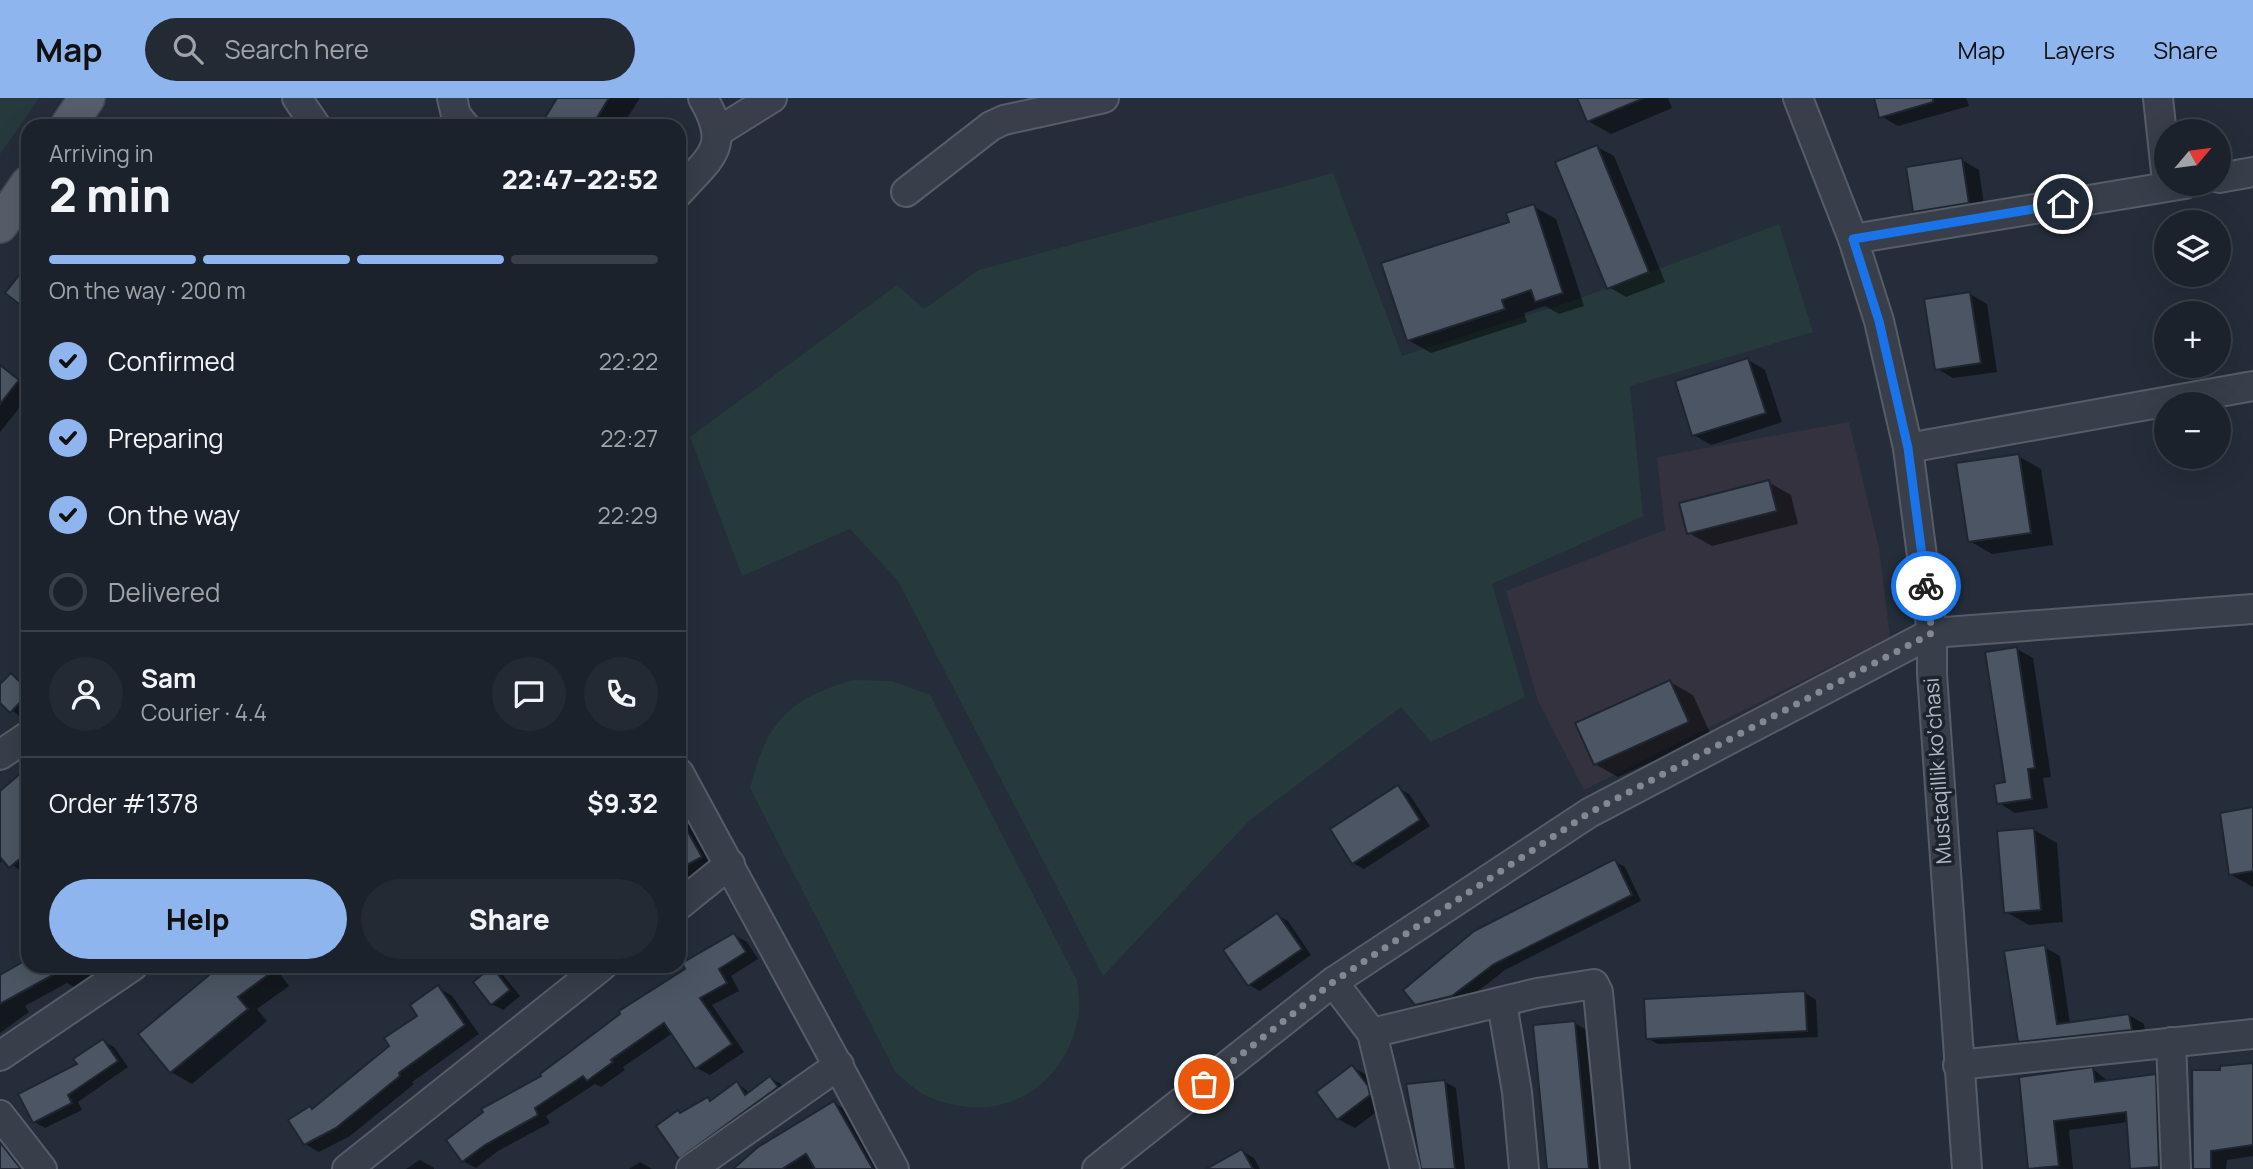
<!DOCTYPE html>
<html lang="en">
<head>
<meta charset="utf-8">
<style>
	:root { --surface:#1b222b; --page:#242a33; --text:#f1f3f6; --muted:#a0a4a9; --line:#393f47; --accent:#8fb5ef }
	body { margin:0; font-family:Manrope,sans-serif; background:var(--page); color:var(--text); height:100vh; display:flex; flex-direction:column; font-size:26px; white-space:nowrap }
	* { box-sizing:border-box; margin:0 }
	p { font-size:23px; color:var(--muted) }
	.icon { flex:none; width:38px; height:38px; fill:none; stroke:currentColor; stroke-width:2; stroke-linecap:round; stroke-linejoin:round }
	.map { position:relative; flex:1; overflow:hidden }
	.drawer { position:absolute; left:21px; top:21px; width:665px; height:854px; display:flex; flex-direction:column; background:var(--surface); border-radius:21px; box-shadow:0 7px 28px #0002,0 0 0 2px var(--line) }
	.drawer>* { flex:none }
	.needle { width:46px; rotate:61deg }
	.controls { position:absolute; left:2154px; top:21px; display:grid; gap:14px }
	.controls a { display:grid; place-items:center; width:77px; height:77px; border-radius:50%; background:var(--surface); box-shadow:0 7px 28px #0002,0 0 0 2px var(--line); font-size:35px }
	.pin { position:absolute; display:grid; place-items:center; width:60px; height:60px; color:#fff; margin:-30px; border:4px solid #fff; border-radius:50%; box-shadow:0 2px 7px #0007 }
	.courier { position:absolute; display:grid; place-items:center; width:70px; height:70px; margin:-35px; border:5px solid #1a73e8; border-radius:50%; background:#fff; color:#222; box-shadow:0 2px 9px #0007 }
	.head em { font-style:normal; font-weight:800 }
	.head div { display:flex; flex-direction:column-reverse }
	.head { display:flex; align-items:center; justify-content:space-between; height:119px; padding:0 28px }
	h1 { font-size:46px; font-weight:800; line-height:52px }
	.bar { display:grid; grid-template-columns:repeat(4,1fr); gap:10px 7px; align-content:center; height:84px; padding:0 28px }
	.bar i { height:9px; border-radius:5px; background:var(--line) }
	.bar .on { background:var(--accent) }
	.bar p { grid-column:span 4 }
	.line { display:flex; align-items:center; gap:18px; padding:0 28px; border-top:2px solid var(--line) }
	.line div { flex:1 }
	.round { display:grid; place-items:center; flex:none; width:74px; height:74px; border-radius:37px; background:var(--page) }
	ol { padding:0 28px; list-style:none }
	li { display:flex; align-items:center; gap:21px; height:77px }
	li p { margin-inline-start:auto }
	li .icon { padding:7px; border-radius:50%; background:var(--accent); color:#111; stroke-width:4 }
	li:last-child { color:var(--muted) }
	li i { width:38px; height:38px; border:4px solid var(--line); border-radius:50% }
	.button { display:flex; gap:14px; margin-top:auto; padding:14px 28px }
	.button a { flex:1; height:80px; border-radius:42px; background:var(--accent); color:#111; font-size:28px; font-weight:800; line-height:80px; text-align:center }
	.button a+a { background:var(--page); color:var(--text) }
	header { display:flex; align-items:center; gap:42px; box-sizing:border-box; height:98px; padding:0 35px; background:var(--accent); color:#111 }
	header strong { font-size:33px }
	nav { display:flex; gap:38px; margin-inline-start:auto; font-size:24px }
	.search { width:490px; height:63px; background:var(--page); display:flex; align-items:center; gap:18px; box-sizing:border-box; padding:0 24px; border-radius:38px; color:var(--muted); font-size:26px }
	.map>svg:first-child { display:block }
	.medical { fill:#34323e }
	.green { fill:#273a3b }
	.shadow { fill:#0007 }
	.building { fill:#4b5563; stroke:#1f2631; stroke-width:2 }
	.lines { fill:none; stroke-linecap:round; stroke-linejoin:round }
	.minor-casing { stroke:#565d68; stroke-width:32 }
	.major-casing { stroke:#414853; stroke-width:38 }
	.minor { stroke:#383f4a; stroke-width:28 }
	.major { stroke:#565e6a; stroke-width:35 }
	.done { stroke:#818994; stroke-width:7; stroke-dasharray:0 12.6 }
	.route { stroke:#1a73e8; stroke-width:9 }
	.labels { text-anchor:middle; stroke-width:7; stroke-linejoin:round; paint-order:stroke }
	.street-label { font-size:21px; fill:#b3bac5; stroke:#1d242e }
</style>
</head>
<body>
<header>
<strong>Map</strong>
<div class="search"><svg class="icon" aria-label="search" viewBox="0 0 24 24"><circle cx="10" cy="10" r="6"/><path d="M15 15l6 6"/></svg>Search here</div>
<nav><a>Map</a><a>Layers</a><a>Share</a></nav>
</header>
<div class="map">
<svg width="2253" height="1071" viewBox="0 0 2253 1071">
	<rect width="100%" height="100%" fill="#242d39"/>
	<path class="medical" d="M1849,324l30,126 11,89 -306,153 -46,-89 -32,-110 159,-61 -8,-73z"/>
	<g class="green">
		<path d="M0,0h39l-39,56z"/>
		<path d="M1333,75l69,183 176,-57 201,-75 34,108 -183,54 13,130 -151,68 33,113 -94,45 -30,-35 -151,113 -147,156 -205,-395 -48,-52 -108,47 -52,-139 207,-152 27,24 55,-39z"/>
		<path d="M852,582l40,1 38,14 147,285c1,12 4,26 1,38 -14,74 -83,109 -151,78 -11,-5 -21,-15 -31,-23l-146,-285c17,-66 37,-88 102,-108z"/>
	</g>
	<g class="shadow">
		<path d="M559,0h81l-18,28h-68z"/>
		<path d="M1579,0h89l4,10 -61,26 -23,-13z"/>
		<path d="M1876,0h90l3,8 -71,20 -17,-10z"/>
		<path d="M1597,49l17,9 51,126 -39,15 -17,-10z"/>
		<path d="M1962,62l17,10 6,42 -54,9 -17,-10z"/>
		<path d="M1533,108l23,13 28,87 -25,8 -14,-8 -21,7 3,9 -96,31 -23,-13 103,-117z"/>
		<path d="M1970,196l17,10 10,68 -44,6 -17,-10z"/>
		<path d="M1748,262l17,10 17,52 -71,23 -17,-10z"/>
		<path d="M0,266l28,22v11l-28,35z"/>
		<path d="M2018,358l23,13 12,76 -61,9 -22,-13z"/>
		<path d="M1768,384l23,13 7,29 -86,22 -23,-13z"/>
		<path d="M2017,551l16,9 18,119 -8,1 5,30 -33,5 -16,-10 8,-19z"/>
		<path d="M11,577l17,12v24l-6,7 -22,-17v-15z"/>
		<path d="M1670,584l23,13 18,40 -93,42 -23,-13z"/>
		<path d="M28,672v106l-24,-17 -4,4v-70z"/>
		<path d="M679,690l41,80 -41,23z"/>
		<path d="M1398,690l11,6 21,32 -66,43 -11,-6z"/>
		<path d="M2253,710v79l-23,-13z"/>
		<path d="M2034,732l23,13 6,79 -34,3 -23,-13z"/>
		<path d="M1614,763l11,6 16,34 -136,69 -41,32 -37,9 -11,-7z"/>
		<path d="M1277,817l11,6 23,34 -51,36 -11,-6z"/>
		<path d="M734,837l13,7 11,17 -27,17 8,15 -27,14 32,47 -34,23 -13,-7 -24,-35 -50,34 2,3 -24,17 -6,-3 -49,32 4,7 -52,28 -22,17 -13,-7 81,-85z"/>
		<path d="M2044,849l16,9 10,68 59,-9 15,9 2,14 -111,12 -15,-9z"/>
		<path d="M28,863v5h76l-30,21 -7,-4 -42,23 4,6 -29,21v-56z"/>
		<path d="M226,868h48l15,20 -32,23 10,12 -75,63 -21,-12z"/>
		<path d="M492,871l11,6 17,21 -17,14 -11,-6z"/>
		<path d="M438,889l14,9 27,38 -67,48 2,2 -64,52 -31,16 -14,-8 5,-36 3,2 79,-64 28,-29z"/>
		<path d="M1805,895l11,7 2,37 -160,7 -11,-6z"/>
		<path d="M1574,925l11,6 14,140h-50z"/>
		<path d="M103,943l11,6 14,20 -50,35 4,8 -37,18 -11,-6z"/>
		<path d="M2253,967v91l-26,4 -1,9h-32l28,-97z"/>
		<path d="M1352,969l17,9 17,29 -31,23 -17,-9z"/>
		<path d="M2093,971l16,13 46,-6 16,9 3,84 -42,-1 -4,-46 -59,8 4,39 -44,-1 -8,-89z"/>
		<path d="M770,980l11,6 7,10 -97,70 -11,-7 1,-43 27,-15 4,3 25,-19 13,10z"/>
		<path d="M1445,984l11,6 9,81h-43z"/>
		<path d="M834,1005l16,9 33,57h-148z"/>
		<path d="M0,1041l15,8 18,22h-33z"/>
		<path d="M1242,1053l12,7 6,11h-50z"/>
		<path d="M420,1062l14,8v1h-28z"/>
		<path d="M640,1064l12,7h-23z"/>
	</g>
	<g class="building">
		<path d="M557,0h52l-17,28h-41l-8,-5z"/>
		<path d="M1577,0h67l-57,24z"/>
		<path d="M1874,0h59v4l-54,16z"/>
		<path d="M1597,47l52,127 -42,17 -52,-127z"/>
		<path d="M1962,60l7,45 -56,9 -7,-45z"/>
		<path d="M1534,106l29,89 -28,9 -4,-12 -29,10 3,9 -98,32 -26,-78 128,-41 -3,-9z"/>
		<path d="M28,166v47l-23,-18z"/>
		<path d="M1970,194l11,71 -46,7 -11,-71z"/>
		<path d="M1748,260l18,55 -74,23 -17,-55z"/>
		<path d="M0,267l19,15 -19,24z"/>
		<path d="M2019,356l12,79 -63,9 -12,-79z"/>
		<path d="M1769,382l8,31 -90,23 -8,-31z"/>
		<path d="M2017,549l18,121 -7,1 4,30 -35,5 -3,-20 11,-2 -20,-130z"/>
		<path d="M11,575l17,17v4l-18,19 -10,-10v-19z"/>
		<path d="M1670,582l19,42 -95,43 -19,-42z"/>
		<path d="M28,669v85l-19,16 -9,-11v-66z"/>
		<path d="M1398,687l22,35 -68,44 -22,-35z"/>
		<path d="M2253,709v64l-24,4 -9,-62z"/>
		<path d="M679,718l23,41 -23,12z"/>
		<path d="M2034,730l7,82 -37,3 -7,-82z"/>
		<path d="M1615,761l17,36 -138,69 -42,32 -37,9 -12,-15 71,-59z"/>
		<path d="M1277,815l25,36 -54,37 -25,-36z"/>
		<path d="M734,835l12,19 -27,17 8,14 -27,15 32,46 -37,25 -31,-46 -53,37 2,2 -26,19 -4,-5 -48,32 3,7 -53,30 -23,17 -16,-22 37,-28 -2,-3 60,-33 -1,-2 80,-60 -1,-3 66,-42 -3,-6z"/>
		<path d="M2045,847l12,79 72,-10 3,16 -114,12 -14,-91z"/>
		<path d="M28,861v7h41l-69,38v-29z"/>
		<path d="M220,868h60l-42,31 10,12 -78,64 -32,-39z"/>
		<path d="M492,869l18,23 -19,15 -18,-23z"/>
		<path d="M438,887l27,40 -66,48 1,3 -64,52 -32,17 -16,-25 22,-14 2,3 77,-63 -5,-8 33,-22 -7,-11z"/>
		<path d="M1805,893l2,40 -161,8 -2,-40z"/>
		<path d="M1575,923l14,148h-42l-14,-144z"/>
		<path d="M103,941l15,22 -50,34 4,8 -39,20 -15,-29 59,-30 -4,-5z"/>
		<path d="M2253,965v82l-42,6v18h-18l-1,-99h28v-4z"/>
		<path d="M1352,967l16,21 2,9 -33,25 -21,-28z"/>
		<path d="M2093,969l2,15 61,-8 3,93 -29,2 -4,-57 -72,9 5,45 -31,3 -9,-92z"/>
		<path d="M770,978l8,11 -99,72 -23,-33 22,-16 2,3 28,-16 2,4 27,-20 8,14z"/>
		<path d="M1445,982l10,89h-34l-15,-85z"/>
		<path d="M834,1003l39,68h-58l-9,-15 -24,15h-49l25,-22z"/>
		<path d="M0,1044l21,27h-21z"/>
		<path d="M1242,1051l11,20h-47z"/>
	</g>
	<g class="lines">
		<defs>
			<g id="minor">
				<path d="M297,0l19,28"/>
				<path d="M452,0l4,17 9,11"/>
				<path d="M1798,0l55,141 26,82 29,127 24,185v41l35,495"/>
				<path d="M2158,0l8,74"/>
				<path d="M719,33l53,-33"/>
				<path d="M2219,80l34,-6"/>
				<path d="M679,94c33,-37 52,-45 24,-94"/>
				<path d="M906,94l85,-66 13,-6 100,-22"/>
				<path d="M1853,141l332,-55"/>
				<path d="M1908,350l345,-62"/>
				<path d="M0,657l28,-19"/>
				<path d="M679,675l215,396"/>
				<path d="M679,807l51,-41"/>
				<path d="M1333,884l39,51 33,136"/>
				<path d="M1502,905l15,89 7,77"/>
				<path d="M1372,935l165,-40 57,-9 4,8 17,177"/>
				<path d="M2171,944l5,127"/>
				<path d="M0,958l133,-90"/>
				<path d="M1958,967l295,-31"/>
				<path d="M0,1017l42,54"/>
				<path d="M347,1071l255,-203"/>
				<path d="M691,1071l148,-104"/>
				<path d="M1097,1071l236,-187 256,-169 343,-180 321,-24"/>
			</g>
			<g id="major">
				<path d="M68,28l19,-28"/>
				<path d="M0,127l28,-41"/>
			</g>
		</defs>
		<use href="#minor" class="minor-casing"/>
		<use href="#major" class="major-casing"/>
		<use href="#minor" class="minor"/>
		<use href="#major" class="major"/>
	</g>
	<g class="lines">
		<path class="done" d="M1204,986l129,-102 256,-169 343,-180 -6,-47"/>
		<path class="route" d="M1926,488l-18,-138 -29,-127 -26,-82 210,-35"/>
	</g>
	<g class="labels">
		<g class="street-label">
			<text transform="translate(1938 673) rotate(-94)" y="7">Mustaqillik ko‘chasi</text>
		</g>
	</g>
</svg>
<div class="controls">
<a><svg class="needle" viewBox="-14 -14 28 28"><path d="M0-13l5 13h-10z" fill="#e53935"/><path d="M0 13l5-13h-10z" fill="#a0a4a9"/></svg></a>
<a><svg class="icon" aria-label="layers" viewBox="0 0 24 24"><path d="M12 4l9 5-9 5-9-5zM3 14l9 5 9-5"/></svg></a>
<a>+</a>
<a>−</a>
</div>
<div class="pin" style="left:1204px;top:986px;background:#ea580c"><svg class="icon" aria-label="bag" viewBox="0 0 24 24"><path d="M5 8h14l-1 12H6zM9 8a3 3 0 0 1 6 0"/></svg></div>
<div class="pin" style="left:2063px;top:106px;background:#1f2937"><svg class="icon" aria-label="home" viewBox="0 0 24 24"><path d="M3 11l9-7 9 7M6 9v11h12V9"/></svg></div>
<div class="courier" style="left:1926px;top:488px"><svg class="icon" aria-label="bike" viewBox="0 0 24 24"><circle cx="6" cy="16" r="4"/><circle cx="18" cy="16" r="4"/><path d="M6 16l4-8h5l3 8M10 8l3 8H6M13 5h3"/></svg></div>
<section class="drawer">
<div class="head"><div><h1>2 min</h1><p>Arriving in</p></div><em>22:47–22:52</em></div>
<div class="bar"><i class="on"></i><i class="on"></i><i class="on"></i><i></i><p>On the way · 200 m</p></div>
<ol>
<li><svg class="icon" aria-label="check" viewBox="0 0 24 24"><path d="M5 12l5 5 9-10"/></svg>Confirmed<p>22:22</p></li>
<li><svg class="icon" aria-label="check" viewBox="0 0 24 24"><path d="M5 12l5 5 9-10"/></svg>Preparing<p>22:27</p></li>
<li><svg class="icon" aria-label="check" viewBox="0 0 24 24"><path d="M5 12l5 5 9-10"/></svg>On the way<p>22:29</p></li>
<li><i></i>Delivered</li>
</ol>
<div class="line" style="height:126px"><a class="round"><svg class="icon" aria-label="person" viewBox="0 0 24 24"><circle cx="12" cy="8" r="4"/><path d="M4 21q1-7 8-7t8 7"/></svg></a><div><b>Sam</b><p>Courier · 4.4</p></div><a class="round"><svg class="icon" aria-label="chat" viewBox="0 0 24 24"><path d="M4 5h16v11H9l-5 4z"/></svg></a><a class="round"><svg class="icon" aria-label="phone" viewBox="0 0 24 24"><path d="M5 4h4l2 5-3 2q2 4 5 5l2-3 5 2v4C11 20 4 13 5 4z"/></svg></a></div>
<div class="line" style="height:91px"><div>Order #1378</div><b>$9.32</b></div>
<div class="button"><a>Help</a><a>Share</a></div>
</section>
</div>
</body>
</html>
